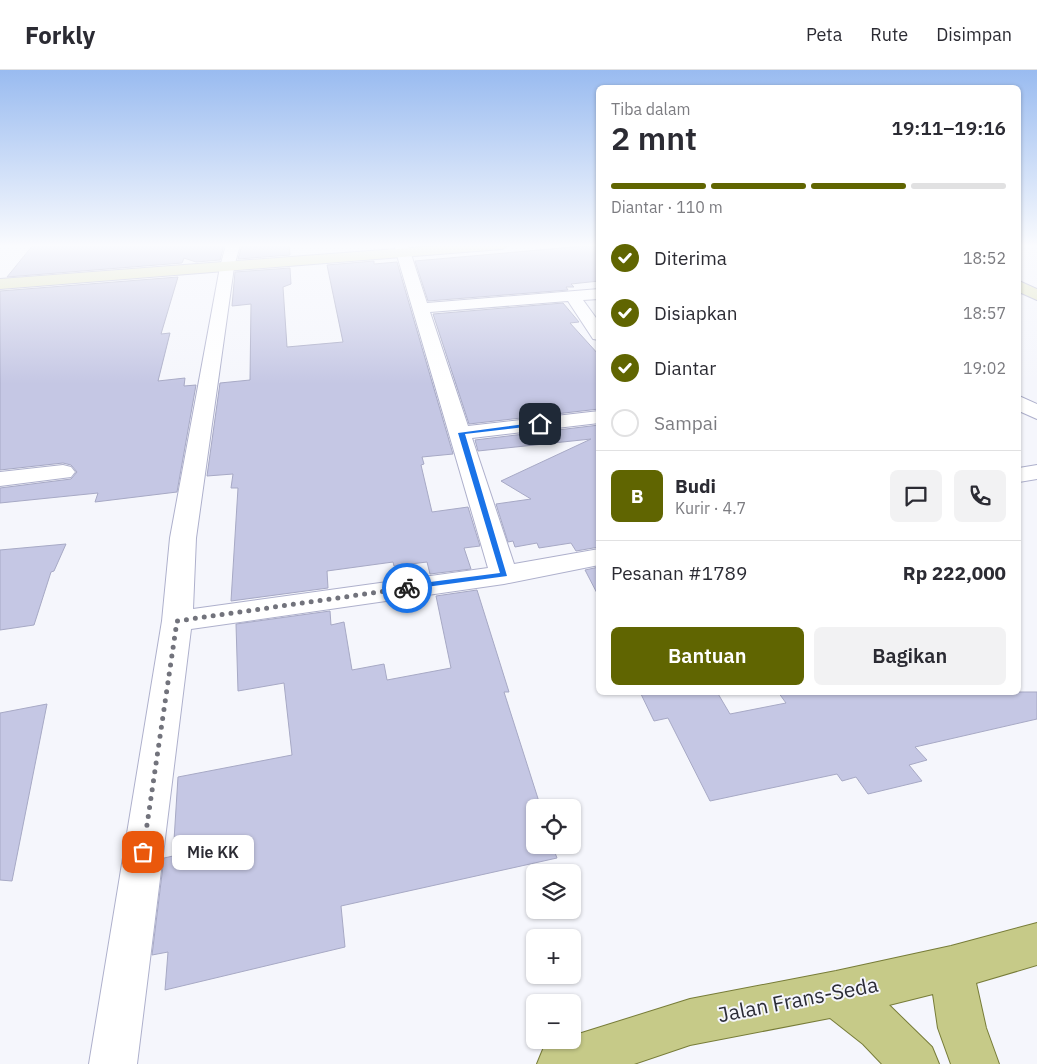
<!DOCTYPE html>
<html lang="id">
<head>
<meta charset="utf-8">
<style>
	:root { --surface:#fff; --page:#f2f2f3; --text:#2b2b33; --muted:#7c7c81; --line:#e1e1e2; --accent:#606501 }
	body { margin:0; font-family:"IBM Plex Sans",sans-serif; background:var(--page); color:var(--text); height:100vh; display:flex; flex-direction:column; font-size:19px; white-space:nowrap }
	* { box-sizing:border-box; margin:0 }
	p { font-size:16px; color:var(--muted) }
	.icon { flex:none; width:28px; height:28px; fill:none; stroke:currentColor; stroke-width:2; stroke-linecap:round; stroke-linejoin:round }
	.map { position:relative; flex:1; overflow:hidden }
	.details { position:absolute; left:596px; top:15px; width:425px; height:610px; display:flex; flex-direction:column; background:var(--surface); border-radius:8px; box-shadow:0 1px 4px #0004 }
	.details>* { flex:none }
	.controls { position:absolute; left:526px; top:729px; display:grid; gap:10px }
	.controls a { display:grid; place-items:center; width:55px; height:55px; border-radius:8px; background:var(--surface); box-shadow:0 1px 4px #0004; font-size:25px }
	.pin { position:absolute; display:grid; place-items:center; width:42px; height:42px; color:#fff; margin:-21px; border-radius:10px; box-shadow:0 2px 8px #0006 }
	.courier { position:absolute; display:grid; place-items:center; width:50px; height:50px; margin:-25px; border:4px solid #1a73e8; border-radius:50%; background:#fff; color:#222; box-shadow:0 1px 6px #0007 }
	.bubble { position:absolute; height:35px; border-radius:8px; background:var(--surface); box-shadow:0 1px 4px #0004; font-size:16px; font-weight:600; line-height:35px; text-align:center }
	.summary em { font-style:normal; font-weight:600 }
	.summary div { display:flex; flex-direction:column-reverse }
	.summary { display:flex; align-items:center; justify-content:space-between; height:85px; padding:0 15px }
	h1 { font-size:32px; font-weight:600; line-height:38px }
	.bar { display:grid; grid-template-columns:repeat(4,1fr); gap:8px 5px; align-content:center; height:60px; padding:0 15px }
	.bar i { height:6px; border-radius:4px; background:var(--line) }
	.bar .on { background:var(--accent) }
	.bar p { grid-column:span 4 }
	.line { display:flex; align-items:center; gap:12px; padding:0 15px; border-top:1px solid var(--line) }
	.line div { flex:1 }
	.round { display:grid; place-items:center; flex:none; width:52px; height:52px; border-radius:8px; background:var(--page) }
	ol { padding:0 15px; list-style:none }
	li { display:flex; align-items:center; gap:15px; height:55px }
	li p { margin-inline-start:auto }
	li .icon { padding:5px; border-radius:50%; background:var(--accent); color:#fff; stroke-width:4 }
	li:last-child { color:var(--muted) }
	li i { width:28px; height:28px; border:2px solid var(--line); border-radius:50% }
	.primary-button { display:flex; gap:10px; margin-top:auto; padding:10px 15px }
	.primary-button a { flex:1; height:58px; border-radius:8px; background:var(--accent); color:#fff; font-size:20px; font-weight:600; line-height:58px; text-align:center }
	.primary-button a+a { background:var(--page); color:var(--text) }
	header { display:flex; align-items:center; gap:30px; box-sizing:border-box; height:70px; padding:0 25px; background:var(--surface); border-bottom:1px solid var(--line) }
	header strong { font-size:24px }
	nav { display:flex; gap:28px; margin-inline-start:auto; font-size:18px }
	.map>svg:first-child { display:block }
	.building { fill:#c5c7e4; stroke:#a7a9c5 }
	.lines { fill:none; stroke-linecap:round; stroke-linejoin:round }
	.minor-casing { stroke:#aeb0cc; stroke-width:2 }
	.secondary-casing { stroke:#aeb0cc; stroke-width:2 }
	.primary-casing { stroke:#777c38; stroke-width:2 }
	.minor { fill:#fff; fill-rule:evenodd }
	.secondary { fill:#e2e5c3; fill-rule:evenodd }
	.primary { fill:#c6ca88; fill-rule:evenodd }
	.route { fill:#1a73e8 }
	.done { stroke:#72737c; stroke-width:5; stroke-dasharray:0 9 }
	.labels { text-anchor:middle; stroke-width:4; stroke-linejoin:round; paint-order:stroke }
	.near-street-label { font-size:21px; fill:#2b2c37; stroke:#f5f6fc }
</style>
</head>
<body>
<header>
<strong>Forkly</strong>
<nav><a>Peta</a><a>Rute</a><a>Disimpan</a></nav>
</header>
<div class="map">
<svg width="1037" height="994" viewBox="0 0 1037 994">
	<rect width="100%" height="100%" fill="#f5f6fc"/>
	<g class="building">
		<path d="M33,175h191l-4,15 -24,2 -12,-4 -2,5 -175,14z"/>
		<path d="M242,175h47l1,10 -52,4z"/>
		<path d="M584,176h15v35l-28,3 3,3h-8l2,3 -140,11 -13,-40z"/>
		<path d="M374,191v3l23,-2 56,192 -31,3 2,7 -3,1 11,47 36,-5 12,39 -16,2 7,21 -41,5 -3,-12 -33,4 -1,-4 -66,9 1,17 -97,13 7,-113h-7l2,-14 -26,2 13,-93 30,-3 1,-76 -19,2 3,-34 55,-4 1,16 -8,3 4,60 56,-5 -16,-77z"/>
		<path d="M178,207l-17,57 9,-1 -12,48 27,-3 -1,8 12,-1 -19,107 -82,10 3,-9 -98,10v-15l71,-9 6,-7 -6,-7 -8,-2 -63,7v-179z"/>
		<path d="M563,233l16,19 -9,1 29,32v54l-130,15 -36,-110z"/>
		<path d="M599,355v122l-23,4 -5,-8 -32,5 -2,-5 -22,4 -2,-6 -5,1 -12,-38 35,-5 -30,-18 90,-42 -113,12 -3,-11z"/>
		<path d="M66,474l-12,27 -3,1 -17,53 -34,5v-80z"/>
		<path d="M599,497v30l-14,-27z"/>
		<path d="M477,520l32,102h-5l37,116h-6v37h17l5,13 -216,48 4,41 -180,43 3,-38 -16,3 12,-97 9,-2 5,-79 114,-22 -8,-72 -46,8 -2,-67 94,-13 1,14 13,-3 8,48 32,-6 3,16 64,-12 -15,-72z"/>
		<path d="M640,622h77l13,22 56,-11 -8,-11h259v27l-122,28 12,13 -18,5 13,16 -54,13 -12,-17 -14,4 -5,-7 -127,27 -42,-83 -14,3z"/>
		<path d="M47,634l-35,177 -12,-1v-167z"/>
	</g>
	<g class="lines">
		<defs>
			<g id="minor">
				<path d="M226,175h14l-6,22 -38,271 -3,71 295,-41 -94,-323h14l19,58 172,-14v10l-16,1 16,22v18l-6,-1 -25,-38 -138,11 38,114 131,-15v12l-127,15 42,126 85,-15v16l-95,19 -313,45 -54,435h-48l73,-443 8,-83 50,-271z"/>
				<path d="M1019,326l18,8v15l-18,-8z"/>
				<path d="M63,395l8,2 4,5 -4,5 -71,9v-14z"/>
				<path d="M1037,395v14l-18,3v-14z"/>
			</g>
			<g id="secondary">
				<path d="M449,175h60l-7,4 -502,40v-10z"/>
				<path d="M1019,211l18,8v11l-18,-8z"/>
			</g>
			<path id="primary" d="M1037,853v42l-61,18 10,45 13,36h-48l-13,-36 -5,-34 -44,11 43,42 7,17h-57l-19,-20 -33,-26 -140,27 -56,19h-97l7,-17 16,-7h12v-4l118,-37 146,-28 115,-25z"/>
		</defs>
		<use href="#minor" class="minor-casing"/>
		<use href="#secondary" class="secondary-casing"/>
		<use href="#primary" class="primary-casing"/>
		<use href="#minor" class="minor"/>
		<use href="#secondary" class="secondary"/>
		<use href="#primary" class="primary"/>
	</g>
	<linearGradient id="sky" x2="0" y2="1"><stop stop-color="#99bbf0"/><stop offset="0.56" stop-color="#fafbfe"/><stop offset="1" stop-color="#fafbfe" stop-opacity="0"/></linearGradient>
	<rect width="1037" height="314" fill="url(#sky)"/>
	<path class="route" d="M540,352l2,3 -77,9 42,142 -103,14v-4l3,-1 93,-12 -42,-140z"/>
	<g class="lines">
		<path class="done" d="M143,782l34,-231 230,-33"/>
	</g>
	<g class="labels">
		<g class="near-street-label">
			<text transform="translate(798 930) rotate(-11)" y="7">Jalan Frans-Seda</text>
		</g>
	</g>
</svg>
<div class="controls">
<a><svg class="icon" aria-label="locate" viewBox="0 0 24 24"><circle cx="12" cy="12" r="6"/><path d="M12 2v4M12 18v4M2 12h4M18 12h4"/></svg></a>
<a><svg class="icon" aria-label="layers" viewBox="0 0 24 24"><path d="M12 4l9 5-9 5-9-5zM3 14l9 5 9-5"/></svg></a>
<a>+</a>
<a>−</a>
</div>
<div class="pin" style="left:143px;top:782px;background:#ea580c"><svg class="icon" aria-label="bag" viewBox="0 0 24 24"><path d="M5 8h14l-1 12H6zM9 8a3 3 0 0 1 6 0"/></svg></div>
<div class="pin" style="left:540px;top:354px;background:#1f2937"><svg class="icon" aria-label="home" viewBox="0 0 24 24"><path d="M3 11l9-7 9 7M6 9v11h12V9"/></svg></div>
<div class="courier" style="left:407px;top:518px"><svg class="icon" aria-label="bike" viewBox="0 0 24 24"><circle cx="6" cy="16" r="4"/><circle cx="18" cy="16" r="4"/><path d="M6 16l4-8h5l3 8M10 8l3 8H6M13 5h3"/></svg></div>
<div class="bubble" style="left:172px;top:765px;width:82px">Mie KK</div>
<section class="details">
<div class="summary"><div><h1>2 mnt</h1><p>Tiba dalam</p></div><em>19:11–19:16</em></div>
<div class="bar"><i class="on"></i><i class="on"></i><i class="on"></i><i></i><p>Diantar · 110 m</p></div>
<ol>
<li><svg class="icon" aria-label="check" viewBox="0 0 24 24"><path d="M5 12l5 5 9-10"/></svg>Diterima<p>18:52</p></li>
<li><svg class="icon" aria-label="check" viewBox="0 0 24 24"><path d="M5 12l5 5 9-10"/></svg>Disiapkan<p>18:57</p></li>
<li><svg class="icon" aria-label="check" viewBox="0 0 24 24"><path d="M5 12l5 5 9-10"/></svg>Diantar<p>19:02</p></li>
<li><i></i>Sampai</li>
</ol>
<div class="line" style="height:90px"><b class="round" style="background:var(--accent);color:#fff">B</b><div><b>Budi</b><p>Kurir · 4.7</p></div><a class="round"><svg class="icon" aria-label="chat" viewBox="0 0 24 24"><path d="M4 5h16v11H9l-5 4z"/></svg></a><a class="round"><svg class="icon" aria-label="phone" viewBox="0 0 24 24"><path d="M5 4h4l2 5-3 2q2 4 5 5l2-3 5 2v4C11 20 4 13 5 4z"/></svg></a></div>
<div class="line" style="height:65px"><div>Pesanan #1789</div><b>Rp 222,000</b></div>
<div class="primary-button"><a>Bantuan</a><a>Bagikan</a></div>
</section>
</div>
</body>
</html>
